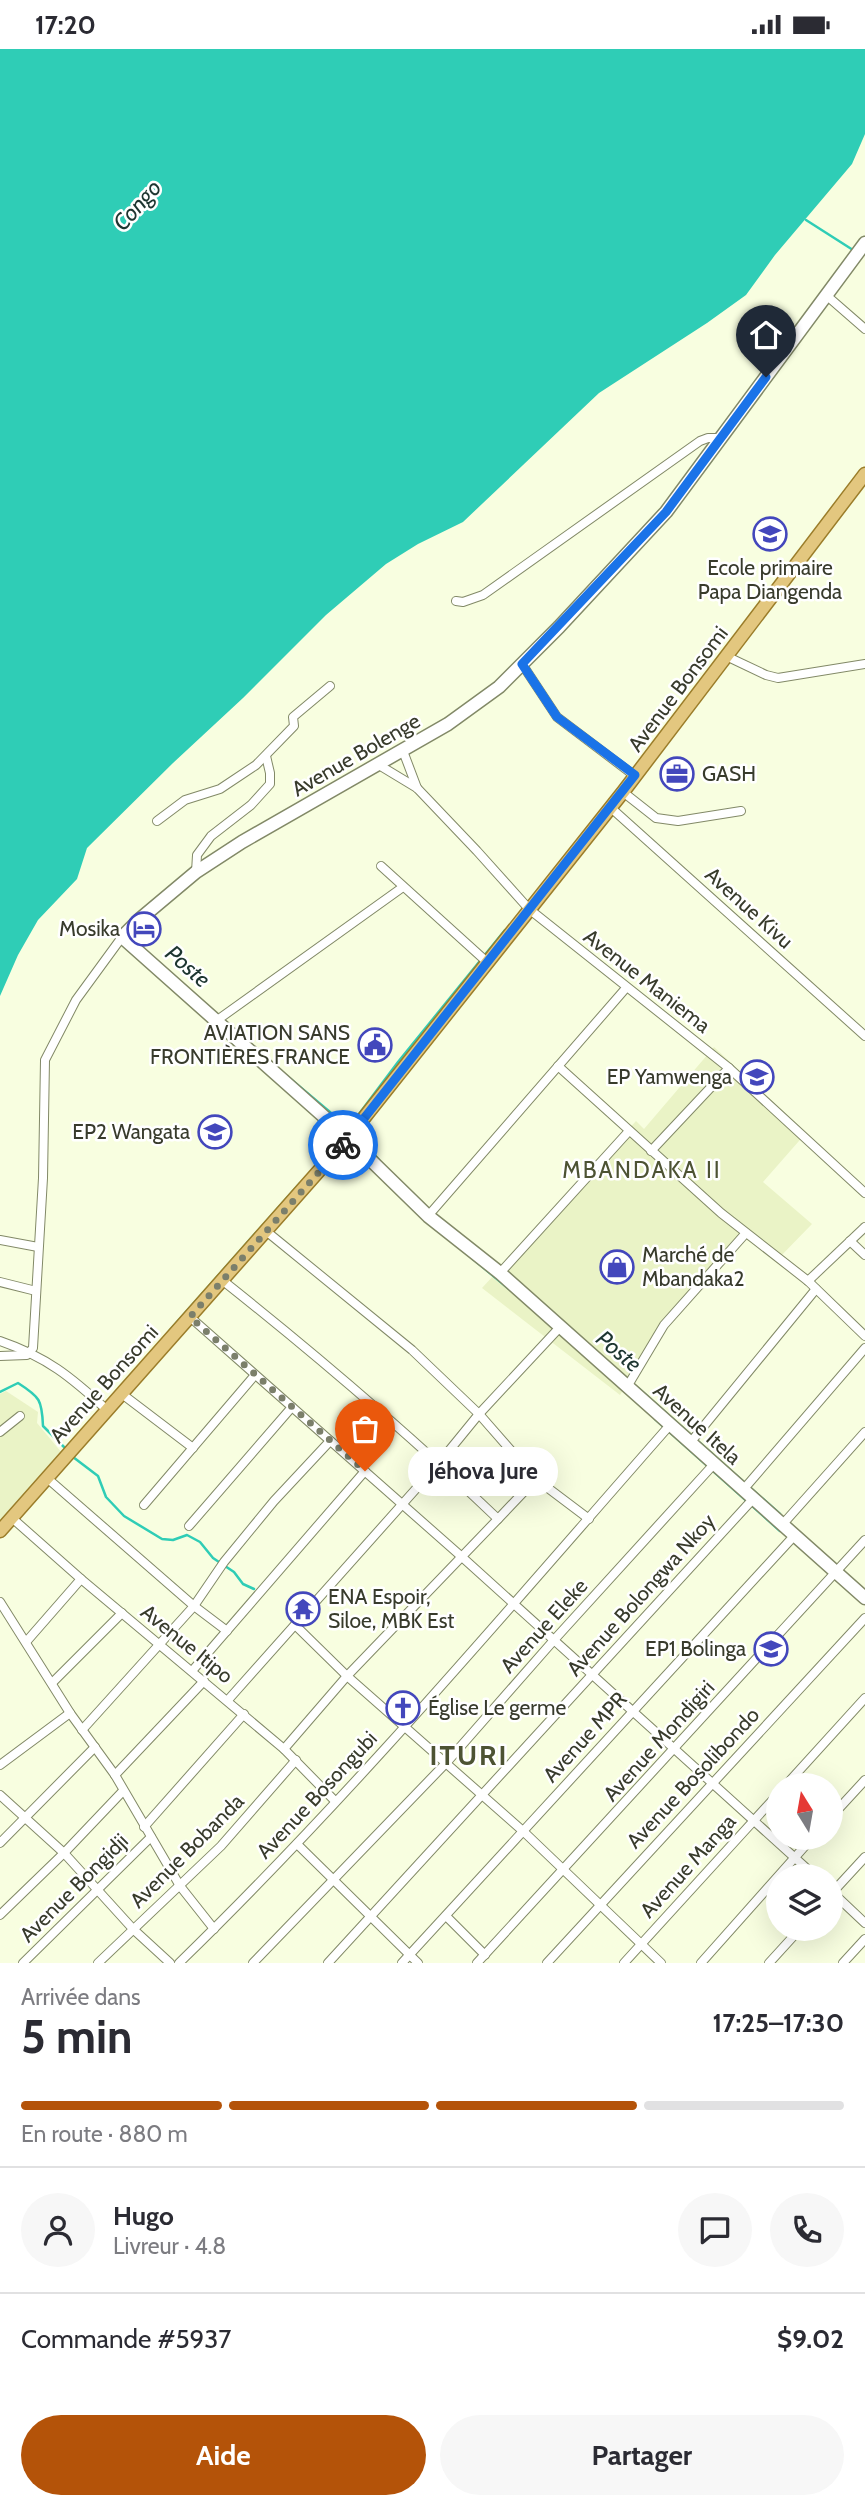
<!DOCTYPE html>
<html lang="fr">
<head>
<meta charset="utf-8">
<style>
	:root { --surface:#fff; --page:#f7f7f7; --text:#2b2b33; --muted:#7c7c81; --line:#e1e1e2; --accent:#b45309 }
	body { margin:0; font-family:Cabin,sans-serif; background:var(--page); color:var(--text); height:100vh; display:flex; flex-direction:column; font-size:26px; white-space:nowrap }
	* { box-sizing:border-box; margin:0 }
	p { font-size:23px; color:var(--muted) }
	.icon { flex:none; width:38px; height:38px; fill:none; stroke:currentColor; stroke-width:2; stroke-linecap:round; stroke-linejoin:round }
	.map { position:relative; height:1914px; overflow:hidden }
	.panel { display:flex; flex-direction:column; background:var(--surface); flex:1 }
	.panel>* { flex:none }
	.needle { width:46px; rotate:349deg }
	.tools { position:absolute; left:766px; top:1724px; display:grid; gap:14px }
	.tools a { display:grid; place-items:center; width:77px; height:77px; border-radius:50%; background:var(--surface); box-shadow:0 7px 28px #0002; font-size:35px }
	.pin { position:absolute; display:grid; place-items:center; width:60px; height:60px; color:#fff; margin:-72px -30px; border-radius:50% 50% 50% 0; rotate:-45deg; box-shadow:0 0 7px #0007 }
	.pin .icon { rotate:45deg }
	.courier { position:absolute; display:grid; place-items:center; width:70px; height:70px; margin:-35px; border:5px solid #1a73e8; border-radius:50%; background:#fff; color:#222; box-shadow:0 2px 9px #0007 }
	.bubble { position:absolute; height:49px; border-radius:24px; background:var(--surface); box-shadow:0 7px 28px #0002; font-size:23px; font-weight:800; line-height:49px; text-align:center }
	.headline em { font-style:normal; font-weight:800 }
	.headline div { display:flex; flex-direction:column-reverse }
	.headline { display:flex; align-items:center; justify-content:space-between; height:119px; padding:0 21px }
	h1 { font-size:46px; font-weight:800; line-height:52px }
	.bar { display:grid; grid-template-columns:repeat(4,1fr); gap:10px 7px; align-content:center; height:84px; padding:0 21px }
	.bar i { height:9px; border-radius:5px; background:var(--line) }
	.bar .active { background:var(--accent) }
	.bar p { grid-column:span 4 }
	.line { display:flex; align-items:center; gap:18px; padding:0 21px; border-top:2px solid var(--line) }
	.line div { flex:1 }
	.round { display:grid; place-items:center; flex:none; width:74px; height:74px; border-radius:37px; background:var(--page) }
	.cta { display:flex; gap:14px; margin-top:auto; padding:14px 21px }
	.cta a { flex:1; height:80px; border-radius:42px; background:var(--accent); color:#fff; font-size:28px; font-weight:800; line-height:80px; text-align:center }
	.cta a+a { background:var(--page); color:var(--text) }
	.status { display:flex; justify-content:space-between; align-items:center; height:49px; padding:0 35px; background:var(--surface); direction:ltr }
	.status svg { height:19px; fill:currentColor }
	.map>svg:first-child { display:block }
	.built { fill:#eaf3c6 }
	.water { fill:#2fcdb6 }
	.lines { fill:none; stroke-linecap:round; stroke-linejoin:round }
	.stream { stroke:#2fcdb6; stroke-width:2.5 }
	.street-casing { stroke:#828967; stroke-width:10 }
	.secondary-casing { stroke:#828967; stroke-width:15 }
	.primary-casing { stroke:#9b7d2a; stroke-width:15 }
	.street { stroke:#fff; stroke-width:8 }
	.secondary { stroke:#fff; stroke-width:12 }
	.primary { stroke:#e3c77f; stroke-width:12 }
	.done { stroke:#7b7f6b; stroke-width:7; stroke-dasharray:0 12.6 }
	.route { stroke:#1a73e8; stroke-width:9 }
	.labels { text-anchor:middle; stroke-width:5; stroke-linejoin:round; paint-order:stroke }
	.poi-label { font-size:21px; fill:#383b2c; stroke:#fff; text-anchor:end }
	.street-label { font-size:21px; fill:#383b2c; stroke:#fff }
	.water-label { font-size:23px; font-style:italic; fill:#1d3530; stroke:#fff }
	.neighbourhood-label { font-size:23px; letter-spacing:2px; fill:#4d5333; stroke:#fff }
	.district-label { font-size:28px; font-weight:bold; letter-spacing:2px; fill:#4d5333; stroke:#fff }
</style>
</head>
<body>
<div class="status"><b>17:20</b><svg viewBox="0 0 49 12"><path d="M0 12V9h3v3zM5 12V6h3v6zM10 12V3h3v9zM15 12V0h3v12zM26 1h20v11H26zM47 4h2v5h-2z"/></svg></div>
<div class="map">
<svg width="865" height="1914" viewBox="0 0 865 1914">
	<rect width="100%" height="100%" fill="#f8fee0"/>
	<g class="built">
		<path d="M714,998l92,86 -43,49 49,42 -35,36 -33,-22 -79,88 -45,69 -138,-107 154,-167 8,8z"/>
		<path d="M6,1342l32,21 -1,11 25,30 -62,70v-129z"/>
	</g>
	<path class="water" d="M0,0h865v85l-13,30 -77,91 -29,40 -39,28 -108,70 -136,129 -45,22 -32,20 -60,51 -83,83 -70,65 -86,85 -10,31 -39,41 -20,35 -18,41z"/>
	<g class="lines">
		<g class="stream">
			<path d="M806,171l47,30"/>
			<path d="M287,1027l62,52"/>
			<path d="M359,1065l39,-52 107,-132"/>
			<path d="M356,1084l23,27"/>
			<path d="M473,1210l36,30"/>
			<path d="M170,1281l130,-147"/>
			<path d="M638,1339l142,126"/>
			<path d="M0,1343l18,-9c22,14 24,17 25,43l23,23"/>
			<path d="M655,1370l125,112"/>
			<path d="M73,1408l25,19 8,21 18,19 38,23 11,1 14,-5 13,7 13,16 21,14 9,12 11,5"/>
		</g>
		<defs>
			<g id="street">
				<path d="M826,246l39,34"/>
				<path d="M456,552l7,1 20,-7 217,-154 8,-3h14"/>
				<path d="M726,607l40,19 12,3 87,-14"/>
				<path d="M522,615l35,53 78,59"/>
				<path d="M403,702l14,37"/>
				<path d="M379,716l38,23 60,63 52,58 200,159 136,125"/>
				<path d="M623,743l33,26 22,3 63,-10"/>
				<path d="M610,758l255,229"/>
				<path d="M157,772l28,-21 35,-11 36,-24 38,-39 -1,-9 37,-31"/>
				<path d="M381,817l106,96"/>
				<path d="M196,823l1,-17 14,-19 40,-31 19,-21v-11l-4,-17"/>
				<path d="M216,972l187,-134"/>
				<path d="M558,1017l163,147 87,68 57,55"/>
				<path d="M651,1102l78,-83"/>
				<path d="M428,1167l198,-228"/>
				<path d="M266,1182l146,119 67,64 57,65 53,40"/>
				<path d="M0,1191l38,7"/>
				<path d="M850,1192l15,14"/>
				<path d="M500,1224l129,-142"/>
				<path d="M222,1231c97,77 187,154 276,239l38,-40"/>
				<path d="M808,1232l57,-54"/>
				<path d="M0,1233l36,9"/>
				<path d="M190,1268l272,240 353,319"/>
				<path d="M0,1292c47,16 71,36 107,69"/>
				<path d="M0,1307l27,-1 6,-7 10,-170 2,-118 31,-60 46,-63"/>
				<path d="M627,1338l37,-62 81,-91"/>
				<path d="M122,1345l71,54"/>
				<path d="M0,1383l20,-16"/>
				<path d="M690,1394l126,-154"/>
				<path d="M47,1429l147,128 33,25"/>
				<path d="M743,1441l122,-142"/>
				<path d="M144,1456l111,-130"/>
				<path d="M12,1469l69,61 203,170 51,52"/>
				<path d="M782,1476l83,-93"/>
				<path d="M189,1477l103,-119"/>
				<path d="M0,1553l70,111 45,62 65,111 34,43"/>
				<path d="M295,1576l52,51 177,156 137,131"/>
				<path d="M26,1593l55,-63"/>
				<path d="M192,1622l173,-200"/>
				<path d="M52,1634l70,-70"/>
				<path d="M228,1651l211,-237 40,-49 82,-88"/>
				<path d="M82,1681l112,-124 30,-44 50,-61 56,-60"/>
				<path d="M284,1700l63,-73 151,-157"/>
				<path d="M0,1716l70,-52"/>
				<path d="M115,1726l89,-94"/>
				<path d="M786,1736l79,-87"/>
				<path d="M0,1746l64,58 69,76 37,34"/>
				<path d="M831,1768l34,-37"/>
				<path d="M144,1778l100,-113"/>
				<path d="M0,1794l95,-96"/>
				<path d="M297,1795l121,119"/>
				<path d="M831,1842l34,32"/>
				<path d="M831,1845l34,-37"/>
				<path d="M0,1866l64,-62 59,-62"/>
				<path d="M446,1867l39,39"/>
				<path d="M23,1914l128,-126"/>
				<path d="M98,1914l123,-117 75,-86"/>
				<path d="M179,1914c174,-169 331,-356 491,-538"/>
				<path d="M253,1914l194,-201 107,-122 160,-176"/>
				<path d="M328,1914l425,-464"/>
				<path d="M402,1914l392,-427"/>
				<path d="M477,1914l388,-423"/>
				<path d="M547,1914l318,-345"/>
				<path d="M624,1914l155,-170"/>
				<path d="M701,1914l112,-126"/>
				<path d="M769,1914l31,-34"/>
				<path d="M843,1914l22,-24"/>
			</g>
			<path id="secondary" d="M865,194l-199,269 -107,115 -60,60 -51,37 -206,118 -46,30 -56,47 -18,18 226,201 80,78 72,57 365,325"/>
			<path id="primary" d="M0,1482l348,-393 275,-346 242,-318"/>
		</defs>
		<use href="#street" class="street-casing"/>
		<use href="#secondary" class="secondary-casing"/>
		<use href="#primary" class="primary-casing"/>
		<use href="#street" class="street"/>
		<use href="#secondary" class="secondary"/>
		<use href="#primary" class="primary"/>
	</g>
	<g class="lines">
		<path class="done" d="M343,1096l-153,172 175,154"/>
		<path class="route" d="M343,1096l292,-370 -78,-58 -35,-53 144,-152 100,-135"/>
	</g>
	<defs>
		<symbol id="school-ring" viewBox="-11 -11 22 22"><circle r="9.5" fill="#fff" stroke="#4347bc" stroke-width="1.5"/><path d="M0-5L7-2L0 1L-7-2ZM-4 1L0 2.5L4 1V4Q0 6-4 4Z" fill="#4347bc"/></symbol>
		<symbol id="office-ring" viewBox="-11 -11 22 22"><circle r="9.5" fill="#fff" stroke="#4347bc" stroke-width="1.5"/><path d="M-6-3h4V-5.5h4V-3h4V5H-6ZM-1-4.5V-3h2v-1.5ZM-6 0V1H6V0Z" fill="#4347bc"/></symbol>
		<symbol id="hotel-ring" viewBox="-11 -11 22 22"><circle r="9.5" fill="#fff" stroke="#4347bc" stroke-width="1.5"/><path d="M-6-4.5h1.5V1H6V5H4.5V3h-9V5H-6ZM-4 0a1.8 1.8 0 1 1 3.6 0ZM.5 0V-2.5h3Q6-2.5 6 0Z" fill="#4347bc"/></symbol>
		<symbol id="civic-ring" viewBox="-11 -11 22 22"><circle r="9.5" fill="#fff" stroke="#4347bc" stroke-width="1.5"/><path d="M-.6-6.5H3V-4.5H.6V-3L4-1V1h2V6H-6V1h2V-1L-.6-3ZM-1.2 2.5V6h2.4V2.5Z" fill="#4347bc"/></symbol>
		<symbol id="shop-ring" viewBox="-11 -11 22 22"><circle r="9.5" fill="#fff" stroke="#4347bc" stroke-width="1.5"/><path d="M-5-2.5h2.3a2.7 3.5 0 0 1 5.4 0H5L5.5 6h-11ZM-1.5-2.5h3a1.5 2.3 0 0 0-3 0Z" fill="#4347bc"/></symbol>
		<symbol id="temple-ring" viewBox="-11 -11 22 22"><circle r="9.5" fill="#fff" stroke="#4347bc" stroke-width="1.5"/><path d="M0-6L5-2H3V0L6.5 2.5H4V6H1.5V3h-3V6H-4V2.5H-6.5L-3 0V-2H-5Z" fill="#4347bc"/></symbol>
		<symbol id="church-ring" viewBox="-11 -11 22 22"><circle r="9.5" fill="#fff" stroke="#4347bc" stroke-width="1.5"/><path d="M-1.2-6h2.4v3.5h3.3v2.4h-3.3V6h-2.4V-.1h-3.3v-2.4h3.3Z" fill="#4347bc"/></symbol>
	</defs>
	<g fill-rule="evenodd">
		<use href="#school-ring" x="751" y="466" width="38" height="38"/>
		<use href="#office-ring" x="658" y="706" width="38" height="38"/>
		<use href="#hotel-ring" x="125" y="861" width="38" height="38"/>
		<use href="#civic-ring" x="356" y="977" width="38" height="38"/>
		<use href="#school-ring" x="738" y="1009" width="38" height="38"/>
		<use href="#school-ring" x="196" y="1064" width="38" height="38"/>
		<use href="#shop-ring" x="598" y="1199" width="38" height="38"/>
		<use href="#temple-ring" x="284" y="1541" width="38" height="38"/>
		<use href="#school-ring" x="752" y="1581" width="38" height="38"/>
		<use href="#church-ring" x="384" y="1640" width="38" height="38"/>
	</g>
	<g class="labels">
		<g class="poi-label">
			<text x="770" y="526" text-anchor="middle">Ecole primaire<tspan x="770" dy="24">Papa Diangenda</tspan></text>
			<text x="702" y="732" text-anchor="start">GASH</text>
			<text x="120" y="887">Mosika</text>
			<text x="350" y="991">AVIATION SANS<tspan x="350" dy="24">FRONTIÈRES FRANCE</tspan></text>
			<text x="732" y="1035">EP Yamwenga</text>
			<text x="190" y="1090">EP2 Wangata</text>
			<text x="642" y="1213" text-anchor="start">Marché de<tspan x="642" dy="24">Mbandaka2</tspan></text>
			<text x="328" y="1555" text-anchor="start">ENA Espoir,<tspan x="328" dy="24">Siloe, MBK Est</tspan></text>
			<text x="746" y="1607">EP1 Bolinga</text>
			<text x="428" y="1666" text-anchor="start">Église Le germe</text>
		</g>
		<g class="street-label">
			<text transform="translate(678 640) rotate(-53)" y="7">Avenue Bonsomi</text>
			<text transform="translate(356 706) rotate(-30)" y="7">Avenue Bolenge</text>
			<text transform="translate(749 859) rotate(42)" y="7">Avenue Kivu</text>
			<text transform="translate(647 932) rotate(38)" y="7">Avenue Maniema</text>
			<text transform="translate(104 1335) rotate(-48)" y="7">Avenue Bonsomi</text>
			<text transform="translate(697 1375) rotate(42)" y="7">Avenue Itela</text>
			<text transform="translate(641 1546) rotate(-48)" y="7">Avenue Bolongwa Nkoy</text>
			<text transform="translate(544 1577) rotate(-48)" y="7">Avenue Eleke</text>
			<text transform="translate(187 1595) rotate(39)" y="7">Avenue Itipo</text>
			<text transform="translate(585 1688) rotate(-48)" y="7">Avenue MPR</text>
			<text transform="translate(659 1692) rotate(-48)" y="7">Avenue Mondigiri</text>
			<text transform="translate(693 1729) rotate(-47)" y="7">Avenue Bosolibondo</text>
			<text transform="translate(317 1746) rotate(-47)" y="7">Avenue Bosongubi</text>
			<text transform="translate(187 1802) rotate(-45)" y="7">Avenue Bobanda</text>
			<text transform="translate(688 1817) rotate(-48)" y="7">Avenue Manga</text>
			<text transform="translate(74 1839) rotate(-45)" y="7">Avenue Bongidji</text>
		</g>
		<g class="water-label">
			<text transform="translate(137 156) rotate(-48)" y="8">Congo</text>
			<text transform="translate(188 917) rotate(41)" y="8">Poste</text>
			<text transform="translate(619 1302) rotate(40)" y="8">Poste</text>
		</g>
		<g class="neighbourhood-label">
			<text x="642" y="1129">MBANDAKA II</text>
		</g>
		<g class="district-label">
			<text x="469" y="1716">ITURI</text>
		</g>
	</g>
</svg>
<div class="tools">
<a><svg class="needle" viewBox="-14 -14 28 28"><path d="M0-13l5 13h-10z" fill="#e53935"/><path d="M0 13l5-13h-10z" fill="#7c7c81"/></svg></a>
<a><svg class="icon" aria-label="layers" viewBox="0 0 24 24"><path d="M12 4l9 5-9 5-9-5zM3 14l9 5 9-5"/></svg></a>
</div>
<div class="pin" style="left:365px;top:1422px;background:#ea580c"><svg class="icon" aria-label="bag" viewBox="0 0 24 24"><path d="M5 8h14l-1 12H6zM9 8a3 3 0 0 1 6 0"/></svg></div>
<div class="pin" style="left:766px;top:328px;background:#1f2937"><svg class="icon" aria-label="home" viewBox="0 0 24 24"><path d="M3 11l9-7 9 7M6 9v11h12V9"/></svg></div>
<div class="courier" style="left:343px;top:1096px"><svg class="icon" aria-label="bike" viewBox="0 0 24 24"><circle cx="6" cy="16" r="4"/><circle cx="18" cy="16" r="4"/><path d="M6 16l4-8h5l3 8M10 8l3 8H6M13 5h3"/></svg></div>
<div class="bubble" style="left:408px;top:1398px;width:150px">Jéhova Jure</div>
</div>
<section class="panel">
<div class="headline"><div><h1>5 min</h1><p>Arrivée dans</p></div><em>17:25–17:30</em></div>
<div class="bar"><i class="active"></i><i class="active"></i><i class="active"></i><i></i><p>En route · 880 m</p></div>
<div class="line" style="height:126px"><a class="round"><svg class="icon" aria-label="person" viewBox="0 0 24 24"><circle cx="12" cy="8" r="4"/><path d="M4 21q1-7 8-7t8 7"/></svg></a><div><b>Hugo</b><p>Livreur · 4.8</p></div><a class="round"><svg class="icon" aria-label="chat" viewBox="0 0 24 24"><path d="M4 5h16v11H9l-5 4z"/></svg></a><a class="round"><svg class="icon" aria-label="phone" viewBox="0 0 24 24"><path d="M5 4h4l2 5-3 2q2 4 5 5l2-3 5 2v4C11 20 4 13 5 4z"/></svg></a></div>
<div class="line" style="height:91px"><div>Commande #5937</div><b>$9.02</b></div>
<div class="cta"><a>Aide</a><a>Partager</a></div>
</section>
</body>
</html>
